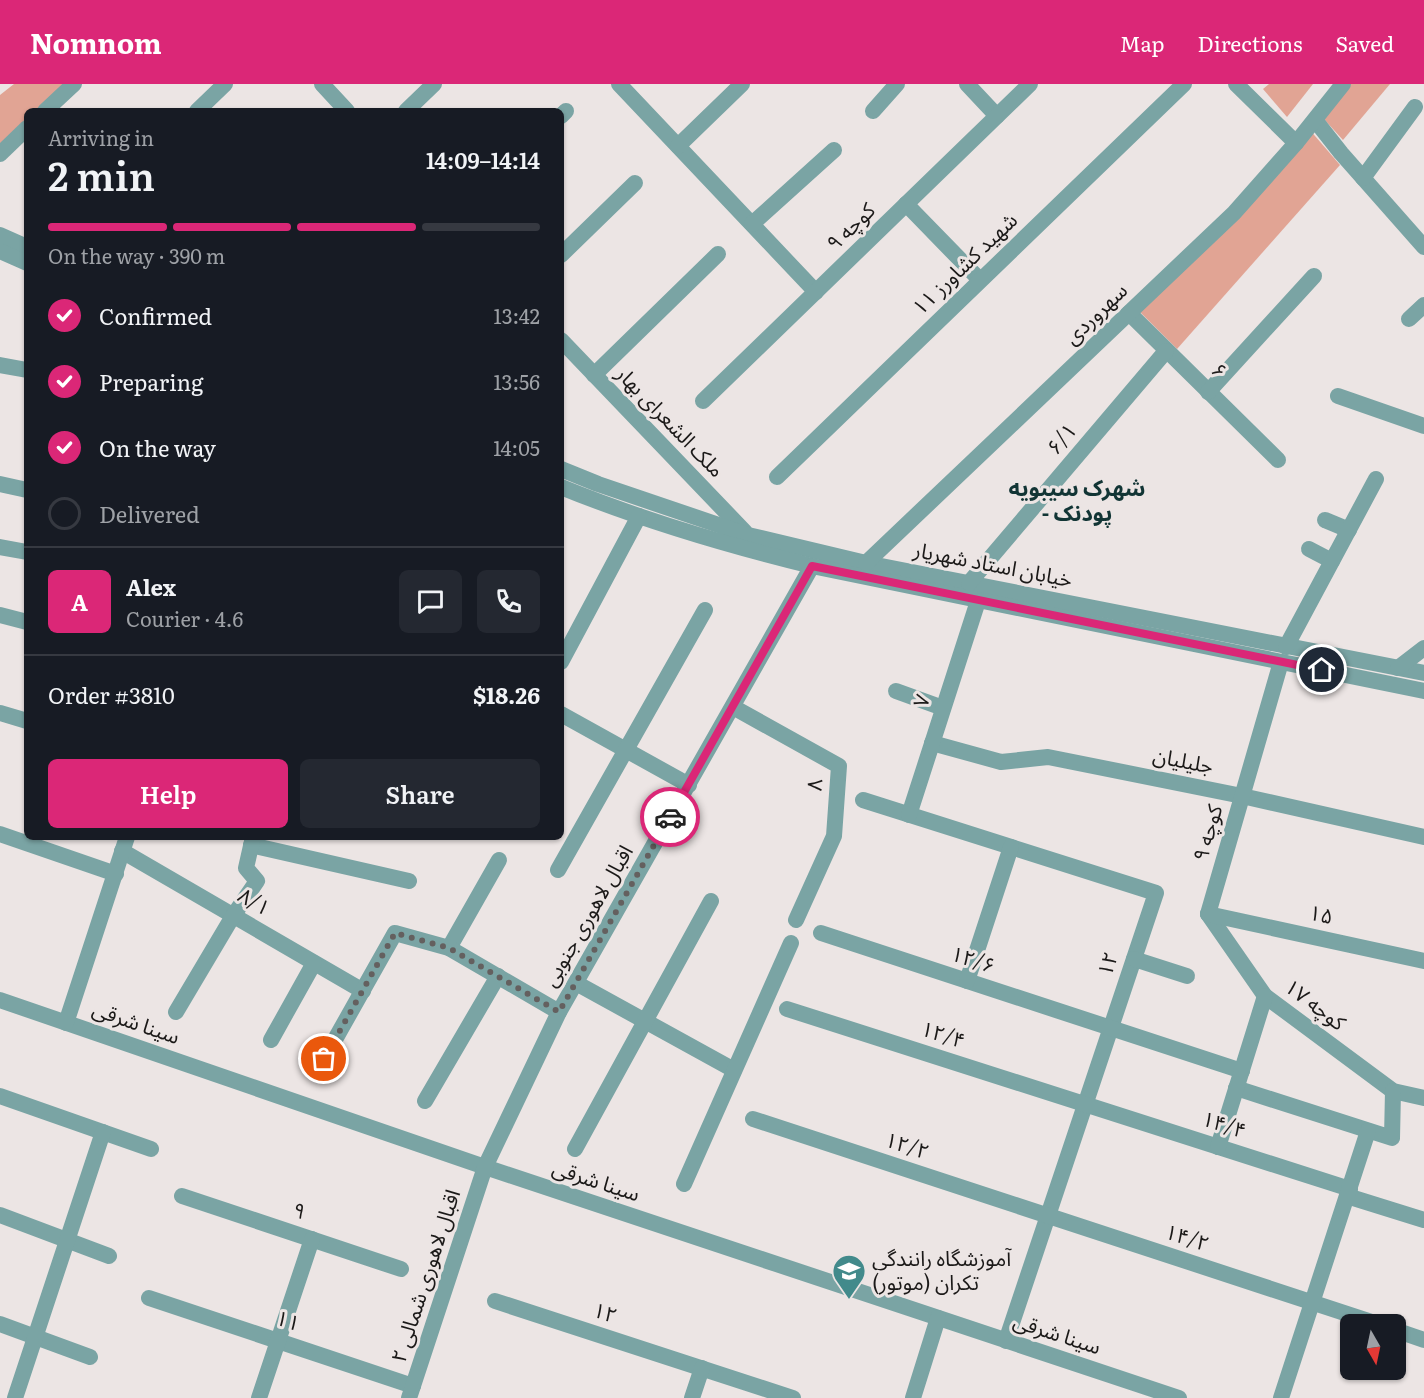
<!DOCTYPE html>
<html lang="en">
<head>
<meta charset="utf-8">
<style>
	:root { --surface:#171b24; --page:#242831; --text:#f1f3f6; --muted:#9ea1a6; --line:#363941; --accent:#db2777 }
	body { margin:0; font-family:Literata,"Noto Sans Arabic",serif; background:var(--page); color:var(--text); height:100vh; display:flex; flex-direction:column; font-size:22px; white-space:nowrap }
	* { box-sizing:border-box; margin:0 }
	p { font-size:20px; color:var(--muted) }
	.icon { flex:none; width:33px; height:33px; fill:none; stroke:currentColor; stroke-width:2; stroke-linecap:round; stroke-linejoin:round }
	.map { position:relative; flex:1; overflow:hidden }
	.panel { position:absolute; left:24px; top:24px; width:540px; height:732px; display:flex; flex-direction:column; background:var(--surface); border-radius:9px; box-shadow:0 2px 4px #0004 }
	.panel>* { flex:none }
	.needle { width:39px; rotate:171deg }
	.controls { position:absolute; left:1340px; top:1230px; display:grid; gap:12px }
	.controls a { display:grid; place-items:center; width:66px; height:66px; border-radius:9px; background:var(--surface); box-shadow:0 2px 4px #0004; font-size:30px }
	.pin { position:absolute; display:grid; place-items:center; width:51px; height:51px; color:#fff; margin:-26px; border:3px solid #fff; border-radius:50%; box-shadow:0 2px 6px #0007 }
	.courier { position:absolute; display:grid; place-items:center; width:60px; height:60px; margin:-30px; border:4px solid #db2777; border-radius:50%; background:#fff; color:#222; box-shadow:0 2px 8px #0007 }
	.head em { font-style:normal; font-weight:600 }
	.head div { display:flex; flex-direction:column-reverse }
	.head { display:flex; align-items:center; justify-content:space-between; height:102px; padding:0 24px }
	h1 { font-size:39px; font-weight:600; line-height:45px }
	.bar { display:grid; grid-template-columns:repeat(4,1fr); gap:9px 6px; align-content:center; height:72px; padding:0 24px }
	.bar i { height:8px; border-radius:4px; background:var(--line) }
	.bar .on { background:var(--accent) }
	.bar p { grid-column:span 4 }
	.line { display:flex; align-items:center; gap:15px; padding:0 24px; border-top:2px solid var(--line) }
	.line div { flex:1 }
	.round { display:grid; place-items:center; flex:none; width:63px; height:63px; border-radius:9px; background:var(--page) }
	ol { padding:0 24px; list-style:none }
	li { display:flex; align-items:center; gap:18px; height:66px }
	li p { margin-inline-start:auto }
	li .icon { padding:6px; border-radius:50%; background:var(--accent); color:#fff; stroke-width:4 }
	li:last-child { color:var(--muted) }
	li i { width:33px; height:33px; border:3px solid var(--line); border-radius:50% }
	.primary-button { display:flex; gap:12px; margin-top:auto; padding:12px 24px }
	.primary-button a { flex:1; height:69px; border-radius:9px; background:var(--accent); color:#fff; font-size:24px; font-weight:600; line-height:69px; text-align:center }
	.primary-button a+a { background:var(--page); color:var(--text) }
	header { display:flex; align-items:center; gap:36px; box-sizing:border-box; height:84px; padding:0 30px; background:var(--accent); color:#fff }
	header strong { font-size:28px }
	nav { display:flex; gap:33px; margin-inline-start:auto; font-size:21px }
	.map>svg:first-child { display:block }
	.green { fill:#e1a494 }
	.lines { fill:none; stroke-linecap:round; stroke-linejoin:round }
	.minor { stroke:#7aa4a4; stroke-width:16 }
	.done { stroke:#64605f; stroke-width:6; stroke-dasharray:0 10.8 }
	.route { stroke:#db2777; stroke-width:8 }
	.labels { text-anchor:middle; stroke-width:6; stroke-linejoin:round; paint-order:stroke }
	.street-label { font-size:21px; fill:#1b1918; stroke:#ece5e4 }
	.poi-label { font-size:21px; fill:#1b1918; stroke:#ece5e4; text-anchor:start }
	.neighbourhood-label { font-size:22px; font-weight:bold; fill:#123535; stroke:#ece5e4 }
</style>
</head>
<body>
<header>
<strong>Nomnom</strong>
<nav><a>Map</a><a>Directions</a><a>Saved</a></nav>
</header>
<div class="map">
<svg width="1424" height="1314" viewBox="0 0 1424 1314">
	<rect width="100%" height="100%" fill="#ece5e4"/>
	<g class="green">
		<path d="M14,0h50l-29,27h-8v7l-27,26v-49z"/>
		<path d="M1269,0h44l-26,33 -24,-28z"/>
		<path d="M1349,0h41l-47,56 -20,-22z"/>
		<path d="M1309,45l31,36 -163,184 -38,-38z"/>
	</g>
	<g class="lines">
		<g class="minor">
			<path d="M322,0l25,27"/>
			<path d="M619,0l197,208"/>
			<path d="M967,0l30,32"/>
			<path d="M1236,0l60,59"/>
			<path d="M45,27l29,-27"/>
			<path d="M197,27l28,-27"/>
			<path d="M406,27l28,-27"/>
			<path d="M873,27l24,-27"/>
			<path d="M561,32l5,-5"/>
			<path d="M1315,36l26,33 83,94"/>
			<path d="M678,62l64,-62"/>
			<path d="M0,70l27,-26"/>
			<path d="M1363,94l52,-71"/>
			<path d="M906,120l74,76"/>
			<path d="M752,140l82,-74"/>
			<path d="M0,151l27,12"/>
			<path d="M0,167l27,12"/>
			<path d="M561,171l74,-72"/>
			<path d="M1129,229l149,147"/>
			<path d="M1409,235l15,-14"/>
			<path d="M561,256l184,192"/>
			<path d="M0,281l27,5"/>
			<path d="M594,291l124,-121"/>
			<path d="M1208,308l106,-116"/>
			<path d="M1338,312l86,30"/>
			<path d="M703,317l327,-317"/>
			<path d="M561,385l37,15 150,51 118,28 558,110"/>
			<path d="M777,393l407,-393"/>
			<path d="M0,400l27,6"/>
			<path d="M561,403c81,33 165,58 251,79l612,125"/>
			<path d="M1325,436l24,10"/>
			<path d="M0,463l27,5"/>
			<path d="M1309,465l23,12"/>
			<path d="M866,479l368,-350 62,-70 47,-59"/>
			<path d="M969,499l197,-232"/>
			<path d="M0,531l27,7"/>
			<path d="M1286,563l90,-168"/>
			<path d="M561,578l78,-146"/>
			<path d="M1398,584l26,-20"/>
			<path d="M896,607l47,17"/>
			<path d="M733,623l106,59 -5,70 -38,84"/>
			<path d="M0,629l27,8"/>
			<path d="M561,630l128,71"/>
			<path d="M932,659l69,19 47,-5 194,39 182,41"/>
			<path d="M863,716l293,93 -150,448"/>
			<path d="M909,731l69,-214"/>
			<path d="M0,750l116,40"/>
			<path d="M251,761l158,36"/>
			<path d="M122,767l241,140"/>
			<path d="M558,786l147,-260"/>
			<path d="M1208,830l57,82 128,95 31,7"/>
			<path d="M1208,830l73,-252"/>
			<path d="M1208,830l216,47"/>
			<path d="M821,849l421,138"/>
			<path d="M449,864l50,-88"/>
			<path d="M1134,875l53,17"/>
			<path d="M967,897l44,-134"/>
			<path d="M576,899l158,87"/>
			<path d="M0,916l485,167 694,231"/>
			<path d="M787,925l563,180"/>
			<path d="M176,928l57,-96 24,-35 -11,-13 7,-31"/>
			<path d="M66,939l61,-186"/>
			<path d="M271,956l43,-77"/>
			<path d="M324,975l71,-126 54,15 110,64"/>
			<path d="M1236,1004l156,50 1,-47"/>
			<path d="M0,1012l151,53"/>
			<path d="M425,1017l73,-125"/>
			<path d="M753,1035l625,205"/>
			<path d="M1218,1063l47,-151"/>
			<path d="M575,1065l136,-248"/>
			<path d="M684,1100l107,-241"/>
			<path d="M182,1112l219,73"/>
			<path d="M1347,1112l77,24"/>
			<path d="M0,1131l109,41"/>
			<path d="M149,1214l264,88"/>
			<path d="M495,1217l298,97"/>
			<path d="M0,1240l90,33"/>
			<path d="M1395,1246l29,10"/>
			<path d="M15,1314l88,-266"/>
			<path d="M259,1314l53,-159"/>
			<path d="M409,1314l76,-231 74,-155 253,-446"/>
			<path d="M692,1314l10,-30"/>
			<path d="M913,1314l25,-80"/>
			<path d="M1281,1314l87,-267"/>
		</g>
	</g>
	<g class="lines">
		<path class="done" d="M324,975l71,-126 54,15 110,64 111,-195"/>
		<path class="route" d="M670,733l142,-251 510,104"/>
	</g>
	<defs>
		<symbol id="school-pin" viewBox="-11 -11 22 30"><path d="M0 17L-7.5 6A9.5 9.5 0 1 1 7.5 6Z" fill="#428a8b" stroke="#ece5e4"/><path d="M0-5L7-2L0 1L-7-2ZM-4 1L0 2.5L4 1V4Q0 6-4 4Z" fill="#fff"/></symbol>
	</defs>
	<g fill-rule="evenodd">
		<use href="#school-pin" x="830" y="1168" width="38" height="52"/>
	</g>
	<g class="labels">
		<g class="street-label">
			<text transform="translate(851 143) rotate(-44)" y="7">کوچه ۹</text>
			<text transform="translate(965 180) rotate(-44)" y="7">۱۱ شهید کشاورز</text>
			<text transform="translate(1096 230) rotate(-44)" y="7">سهروردی</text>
			<text transform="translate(1219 287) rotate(44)" y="7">۶</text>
			<text transform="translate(670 338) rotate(46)" y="7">ملک الشعرای بهار</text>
			<text transform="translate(1062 355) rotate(-50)" y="7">۶/۱</text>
			<text transform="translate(993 481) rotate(11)" y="7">خیابان استاد شهریار</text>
			<text transform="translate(922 617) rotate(-72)" y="7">۷</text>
			<text transform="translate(1183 677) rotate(11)" y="7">جلیلیان</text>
			<text transform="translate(815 701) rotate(-86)" y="7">۸</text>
			<text transform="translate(1208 749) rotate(-74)" y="7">کوچه ۹</text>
			<text transform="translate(254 818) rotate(30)" y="7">۸/۱</text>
			<text transform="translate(1321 831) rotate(12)" y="7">۱۵</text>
			<text transform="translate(588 832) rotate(-60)" y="7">اقبال لاهوری جنوبی</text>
			<text transform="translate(973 876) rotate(18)" y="7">۱۲/۶</text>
			<text transform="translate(1108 880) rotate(-72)" y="7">۱۲</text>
			<text transform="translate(1315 921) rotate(37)" y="7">کوچه ۱۷</text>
			<text transform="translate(136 939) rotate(19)" y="7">سینا شرقی</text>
			<text transform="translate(943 951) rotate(18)" y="7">۱۲/۴</text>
			<text transform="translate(1224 1041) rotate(18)" y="7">۱۴/۴</text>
			<text transform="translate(907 1062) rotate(18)" y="7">۱۲/۲</text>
			<text transform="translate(596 1097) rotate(18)" y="7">سینا شرقی</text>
			<text transform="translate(299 1127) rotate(18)" y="7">۹</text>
			<text transform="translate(1187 1154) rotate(18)" y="7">۱۴/۲</text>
			<text transform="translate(426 1192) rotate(-72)" y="7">اقبال لاهوری شمالی ۲</text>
			<text transform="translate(605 1229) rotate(18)" y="7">۱۲</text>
			<text transform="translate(288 1237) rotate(19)" y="7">۱۱</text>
			<text transform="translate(1057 1250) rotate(18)" y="7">سینا شرقی</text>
		</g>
		<g class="poi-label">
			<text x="872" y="1182">آموزشگاه رانندگی<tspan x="872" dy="24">تکران (موتور)</tspan></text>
		</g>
		<g class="neighbourhood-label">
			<text x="1077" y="412">شهرک سیبویه<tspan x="1077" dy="25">- پودنک</tspan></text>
		</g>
	</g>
</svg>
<div class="controls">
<a><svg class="needle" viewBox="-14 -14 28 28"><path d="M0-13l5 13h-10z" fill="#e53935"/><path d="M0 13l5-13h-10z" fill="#9ea1a6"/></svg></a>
</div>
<div class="pin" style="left:324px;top:975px;background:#ea580c"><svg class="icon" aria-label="bag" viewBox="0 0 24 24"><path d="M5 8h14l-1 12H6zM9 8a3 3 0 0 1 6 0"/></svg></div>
<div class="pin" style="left:1322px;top:586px;background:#1f2937"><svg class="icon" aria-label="home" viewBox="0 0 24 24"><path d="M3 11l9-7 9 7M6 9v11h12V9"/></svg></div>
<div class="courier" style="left:670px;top:733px"><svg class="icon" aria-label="car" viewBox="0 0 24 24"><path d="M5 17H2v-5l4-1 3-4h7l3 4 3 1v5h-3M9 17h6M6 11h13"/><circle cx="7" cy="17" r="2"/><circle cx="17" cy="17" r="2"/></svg></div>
<section class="panel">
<div class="head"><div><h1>2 min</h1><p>Arriving in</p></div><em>14:09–14:14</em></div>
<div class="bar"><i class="on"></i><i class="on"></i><i class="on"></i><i></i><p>On the way · 390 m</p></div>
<ol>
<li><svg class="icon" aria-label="check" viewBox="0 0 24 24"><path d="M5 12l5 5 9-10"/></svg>Confirmed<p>13:42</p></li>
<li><svg class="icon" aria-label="check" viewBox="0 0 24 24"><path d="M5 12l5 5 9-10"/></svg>Preparing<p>13:56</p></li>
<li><svg class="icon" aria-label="check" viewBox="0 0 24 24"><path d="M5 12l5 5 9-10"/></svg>On the way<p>14:05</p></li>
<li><i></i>Delivered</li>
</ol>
<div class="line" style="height:108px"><b class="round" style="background:var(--accent);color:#fff">A</b><div><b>Alex</b><p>Courier · 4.6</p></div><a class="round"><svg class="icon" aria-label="chat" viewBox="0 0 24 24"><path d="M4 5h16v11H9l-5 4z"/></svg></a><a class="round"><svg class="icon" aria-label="phone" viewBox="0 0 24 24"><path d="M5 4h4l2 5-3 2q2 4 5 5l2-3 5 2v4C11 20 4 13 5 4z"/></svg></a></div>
<div class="line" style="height:78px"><div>Order #3810</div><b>$18.26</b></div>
<div class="primary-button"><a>Help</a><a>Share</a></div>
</section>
</div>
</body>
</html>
